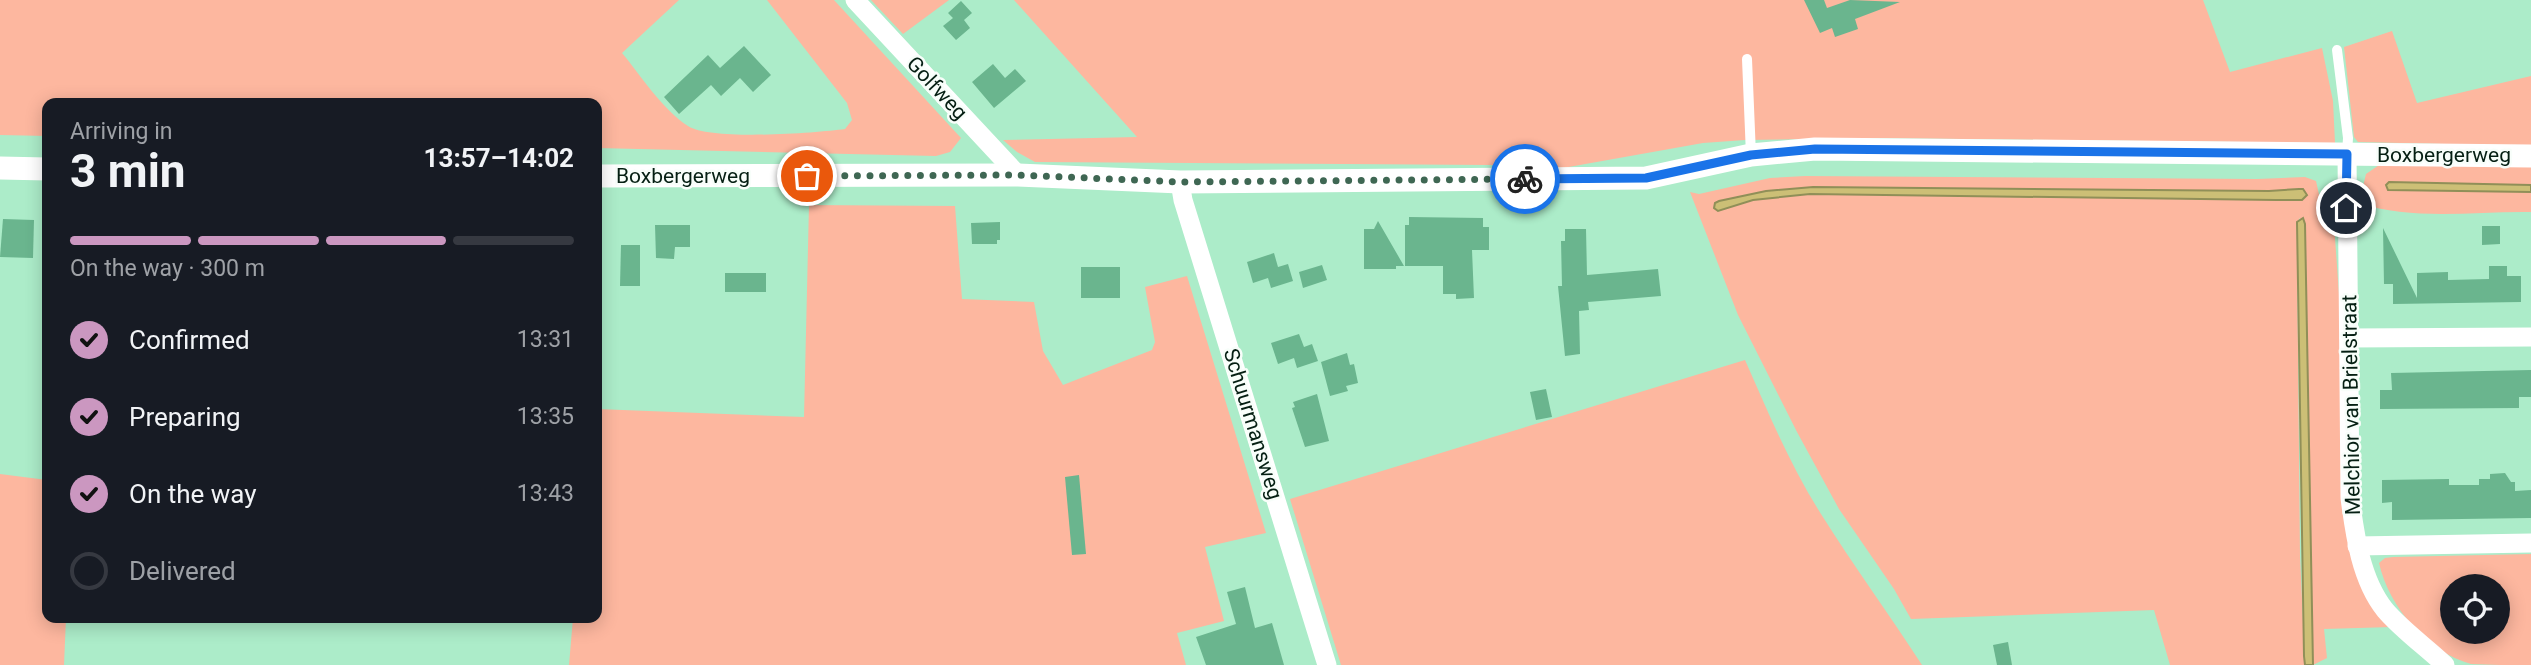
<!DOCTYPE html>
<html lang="en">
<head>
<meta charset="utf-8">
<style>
	:root { --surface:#171b24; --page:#242831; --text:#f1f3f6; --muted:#9ea1a6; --line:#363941; --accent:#cb97c0 }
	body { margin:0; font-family:Roboto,sans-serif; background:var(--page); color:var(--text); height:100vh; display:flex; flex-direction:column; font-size:26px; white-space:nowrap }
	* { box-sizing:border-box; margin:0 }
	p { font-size:23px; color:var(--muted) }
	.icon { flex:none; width:38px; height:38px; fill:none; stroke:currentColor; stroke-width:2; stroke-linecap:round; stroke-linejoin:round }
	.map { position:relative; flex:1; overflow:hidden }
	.sheet { position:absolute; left:42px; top:98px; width:560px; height:525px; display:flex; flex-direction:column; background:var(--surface); border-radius:14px; box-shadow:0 4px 18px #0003 }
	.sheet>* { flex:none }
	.fabs { position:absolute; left:2440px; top:574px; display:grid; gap:14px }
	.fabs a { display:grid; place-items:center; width:70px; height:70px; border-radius:50%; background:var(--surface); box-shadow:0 4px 18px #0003; font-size:35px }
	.pin { position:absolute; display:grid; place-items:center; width:60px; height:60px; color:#fff; margin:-30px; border:4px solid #fff; border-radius:50%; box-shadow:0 2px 7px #0007 }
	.courier { position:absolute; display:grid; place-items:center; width:70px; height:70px; margin:-35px; border:5px solid #1a73e8; border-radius:50%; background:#fff; color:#222; box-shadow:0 2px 9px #0007 }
	.head em { font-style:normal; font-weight:700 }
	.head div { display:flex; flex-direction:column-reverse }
	.head { display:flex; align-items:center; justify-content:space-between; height:119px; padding:0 28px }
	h1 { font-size:46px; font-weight:700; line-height:52px }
	.bar { display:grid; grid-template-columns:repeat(4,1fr); gap:10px 7px; align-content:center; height:84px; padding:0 28px }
	.bar i { height:9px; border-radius:5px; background:var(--line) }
	.bar .selected { background:var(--accent) }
	.bar p { grid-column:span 4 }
	ol { padding:0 28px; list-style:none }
	li { display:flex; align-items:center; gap:21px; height:77px }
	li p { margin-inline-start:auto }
	li .icon { padding:7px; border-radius:50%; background:var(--accent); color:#111; stroke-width:4 }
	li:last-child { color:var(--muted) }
	li i { width:38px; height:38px; border:4px solid var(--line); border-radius:50% }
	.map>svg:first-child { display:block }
	.green { fill:#fdb79f; fill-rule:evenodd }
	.water { fill:#ccbf76; stroke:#908f58; stroke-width:2 }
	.building { fill:#6ab58e }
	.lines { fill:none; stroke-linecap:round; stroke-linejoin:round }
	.service { stroke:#fff; stroke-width:10 }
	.minor { stroke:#fff; stroke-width:19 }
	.tertiary { stroke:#fff; stroke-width:23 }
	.done { stroke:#3f6753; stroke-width:7; stroke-dasharray:0 12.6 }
	.route { stroke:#1a73e8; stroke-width:9 }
	.labels { text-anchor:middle; stroke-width:5; stroke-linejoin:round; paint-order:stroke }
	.street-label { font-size:21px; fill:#051f13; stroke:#f8fefa }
</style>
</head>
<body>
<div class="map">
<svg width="2531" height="665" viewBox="0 0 2531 665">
	<rect width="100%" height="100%" fill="#acecc9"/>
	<g class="green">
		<path d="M0,0h679l-57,53c20,24 40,56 66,73 23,15 127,7 157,3l7,-9 -5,-17 -80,-103h67l127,138 -11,14 -14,4 -339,-8v-45h-550v33l-47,-1z"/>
		<path d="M871,0h78l-46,34z"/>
		<path d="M1014,0h1189l27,72 92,-24 11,53 2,42 -458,-5 -132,2 -42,3 -140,25 -73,-3 -455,-3 -18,-10 -14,-12 134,-3z"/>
		<path d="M2392,31l25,72 114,-27v70l-173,-4 -4,-5 -10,-90z"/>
		<path d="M2382,163l149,4v18l-142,-3 -3,3 2,5 143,2v20c-56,-1 -118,9 -172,-9l7,-29z"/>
		<path d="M1805,176l452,3 48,-2 11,4 5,22 12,7 8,112v159l51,146 -68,2 3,29 -14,7 -13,-447 -3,4v29l3,305 5,109h-135l-16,-55 -243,9 -17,-30 -55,-80 -42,-77 -59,-117 -48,-123 9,2 71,-16zM1813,187l456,4 30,-2 7,4 -4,7h-26l-465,-6 -92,7 35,-8z"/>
		<path d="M809,205l146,1 7,93 72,3 9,49 20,34 89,-35 3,-8 -10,-55 42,-11 79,257 -61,14 19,74 -47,12 9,32h-617l4,-47h24v-209l207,8z"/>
		<path d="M1745,360c23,52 45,105 76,154 32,51 68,100 101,151h-581l-51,-166z"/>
		<path d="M0,474l47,6v138h19l-2,47h-64z"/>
		<path d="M2531,554v111c-18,0 -43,0 -60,-1 -44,-12 -82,-57 -92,-101l6,-5 8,-1zM2452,586h45v46h-45z"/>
	</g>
	<g class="water">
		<path d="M2389,182l142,3v7l-143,-2 -2,-5z"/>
		<path d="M1813,187l456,4 30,-2h4l4,6 -5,5h-26l-466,-6 -57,6 -35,11 -4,-3 1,-5 4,-2 47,-10z"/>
		<path d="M2303,218l2,6 8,441h-8l-1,-9 -7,-434z"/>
	</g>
	<g class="building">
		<path d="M1804,0h20l3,8 23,-8 50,2 -45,17 3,10 -23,8 -3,-9 -12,5z"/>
		<path d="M961,1l11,12 -8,7 6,8 -14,12 -13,-14 10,-8 -5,-5z"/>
		<path d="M744,46l27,29 -18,17 -13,-14 -19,18 -10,-11 -32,29 -15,-17 44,-42 12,13z"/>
		<path d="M993,64l12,14 10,-9 11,12 -32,27 -22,-26z"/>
		<path d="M1409,217l74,1v9h6v23h-17l2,48 -18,1v-5h-13v-28h-38v-41h4z"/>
		<path d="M3,219l31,1 -1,38 -33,-1z"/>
		<path d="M1378,221l26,45h-8v3h-32v-40h10z"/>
		<path d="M1000,222v18h-3v4h-25l-1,-21z"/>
		<path d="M655,225h35v22h-15l-1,12 -18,-1z"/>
		<path d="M2482,226h18v18l-18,1z"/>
		<path d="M2383,228l34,70v-25l31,-1v8l41,-1v-13h18v10h14v26l-128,2v-20h-9z"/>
		<path d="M1565,229h21l1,46 71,-6 3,27 -73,6 1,8 -10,1 1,43 -15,2 -7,-70h4l-1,-45h4z"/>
		<path d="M621,245h19v41h-20z"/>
		<path d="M1274,253l4,14 10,-3 5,17 -22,7 -3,-10 -15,5 -6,-21z"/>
		<path d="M1322,265l5,15 -24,8 -4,-16z"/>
		<rect x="1081" y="267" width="39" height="31"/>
		<rect x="725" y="273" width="41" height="19"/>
		<path d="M1299,334l5,13 8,-3 6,17 -21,7 -3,-10 -16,6 -7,-21z"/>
		<path d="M1347,353l3,12 4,-1 4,19 -12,3 2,5 -18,5 -9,-34z"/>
		<path d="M2531,370v27h-12v11l-139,1v-19h12l-1,-17z"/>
		<path d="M1546,389l6,28 -16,3 -6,-28z"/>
		<path d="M1317,394l12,47 -24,6 -13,-39 3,-1 -2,-5z"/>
		<path d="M2505,473l6,9h4v9l16,-1v28l-139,2v-18l-10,1v-23l67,-1v6h30v-6h11v-5z"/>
		<path d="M1079,475l7,79 -14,1 -7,-78z"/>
		<path d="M1245,587l10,41 17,-5 12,42h-78l-10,-28 40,-13 -9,-32z"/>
		<path d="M2008,642l4,23h-15l-4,-20z"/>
	</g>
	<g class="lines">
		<g class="service">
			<path d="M2337,50l11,88 -1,15"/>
			<path d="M1747,59l4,96"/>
		</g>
		<g class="minor">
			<path d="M855,0l163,175"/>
			<path d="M2347,154l3,344c5,38 11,82 35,112 17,20 41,37 60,55"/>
			<path d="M1180,182l3,18 144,465"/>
			<path d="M2349,338l182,-1"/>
			<path d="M2357,546l174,-3"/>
		</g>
		<g class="tertiary">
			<path d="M0,168l47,1"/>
			<path d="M597,176l421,-1 162,7 466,-4 105,-23 64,-6 716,7"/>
		</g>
	</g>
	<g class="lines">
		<path class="done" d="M807,176l211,-1 162,7 345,-3"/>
		<path class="route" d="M1525,179l121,-1 105,-23 64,-6 532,5 -1,54"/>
	</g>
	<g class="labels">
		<g class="street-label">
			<text transform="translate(937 88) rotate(47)" y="7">Golfweg</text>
			<text x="2444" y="162">Boxbergerweg</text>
			<text x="683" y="183">Boxbergerweg</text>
			<text transform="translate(2351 405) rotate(-91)" y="7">Melchior van Brielstraat</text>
			<text transform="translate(1253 424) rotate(73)" y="7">Schuurmansweg</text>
		</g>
	</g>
</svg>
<div class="fabs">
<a><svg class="icon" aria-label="locate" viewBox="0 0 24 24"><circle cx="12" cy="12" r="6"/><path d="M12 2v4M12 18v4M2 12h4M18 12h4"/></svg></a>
</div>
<div class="pin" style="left:807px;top:176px;background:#ea580c"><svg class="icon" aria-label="bag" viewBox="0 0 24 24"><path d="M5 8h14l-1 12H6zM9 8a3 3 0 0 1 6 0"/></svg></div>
<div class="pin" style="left:2346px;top:208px;background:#1f2937"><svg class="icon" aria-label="home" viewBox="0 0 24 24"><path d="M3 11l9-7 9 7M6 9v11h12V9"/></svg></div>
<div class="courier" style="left:1525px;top:179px"><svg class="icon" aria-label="bike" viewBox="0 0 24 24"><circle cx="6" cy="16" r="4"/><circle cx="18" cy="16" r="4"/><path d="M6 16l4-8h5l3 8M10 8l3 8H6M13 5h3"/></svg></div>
<section class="sheet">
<div class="head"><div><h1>3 min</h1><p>Arriving in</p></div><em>13:57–14:02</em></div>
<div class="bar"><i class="selected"></i><i class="selected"></i><i class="selected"></i><i></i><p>On the way · 300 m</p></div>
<ol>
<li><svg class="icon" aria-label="check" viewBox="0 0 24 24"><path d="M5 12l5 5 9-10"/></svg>Confirmed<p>13:31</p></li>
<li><svg class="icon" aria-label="check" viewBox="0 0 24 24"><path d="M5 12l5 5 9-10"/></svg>Preparing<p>13:35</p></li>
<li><svg class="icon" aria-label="check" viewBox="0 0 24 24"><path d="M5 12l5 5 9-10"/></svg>On the way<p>13:43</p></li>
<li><i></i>Delivered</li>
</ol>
</section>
</div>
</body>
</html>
